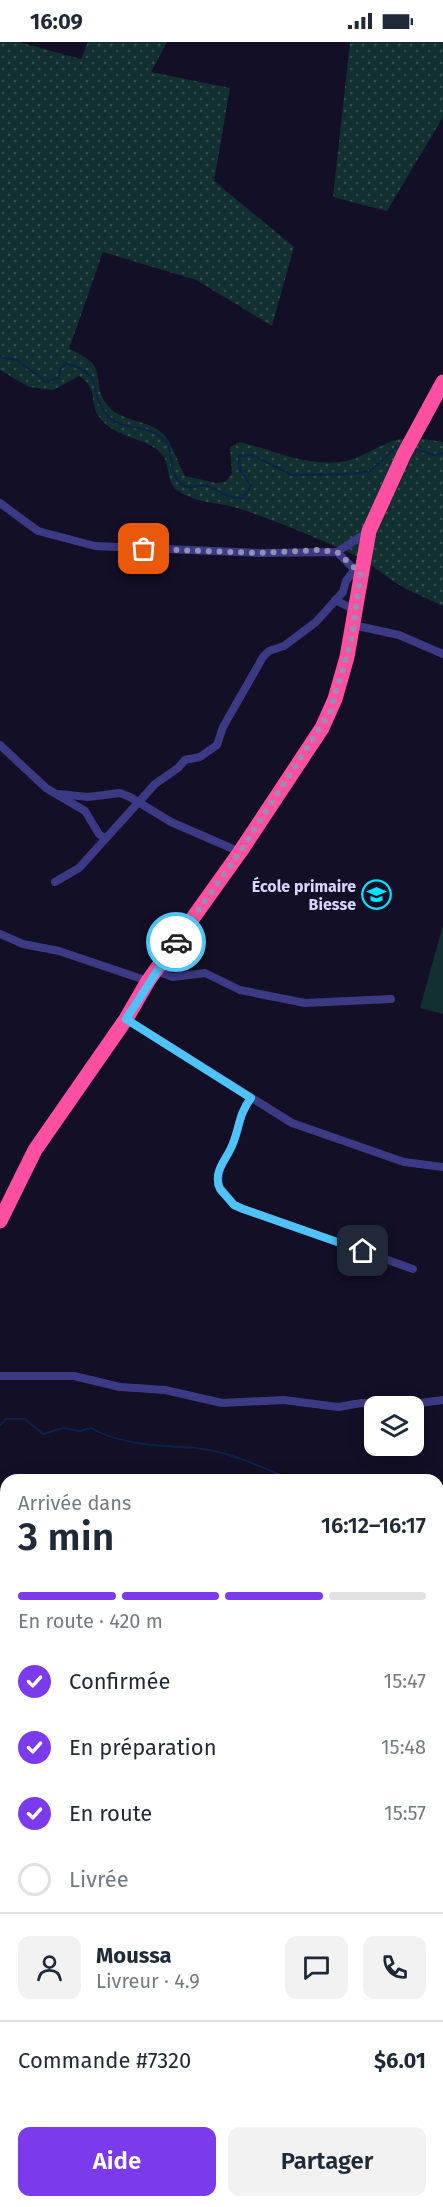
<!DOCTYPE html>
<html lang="fr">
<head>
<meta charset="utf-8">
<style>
	:root { --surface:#fff; --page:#f2f2f3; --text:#1f2937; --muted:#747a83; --line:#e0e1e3; --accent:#7c3aed }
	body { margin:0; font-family:"Fira Sans",sans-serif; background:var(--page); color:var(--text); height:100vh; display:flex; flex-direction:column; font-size:22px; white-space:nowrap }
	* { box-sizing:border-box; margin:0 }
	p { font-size:20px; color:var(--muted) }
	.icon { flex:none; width:33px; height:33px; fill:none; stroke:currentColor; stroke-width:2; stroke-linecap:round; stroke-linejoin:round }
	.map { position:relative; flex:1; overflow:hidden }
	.side { position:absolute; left:0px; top:1432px; width:444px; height:734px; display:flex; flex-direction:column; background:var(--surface); border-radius:18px 18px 0 0; box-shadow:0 3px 15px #0003 }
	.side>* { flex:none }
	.controls { position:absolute; left:364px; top:1354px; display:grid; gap:12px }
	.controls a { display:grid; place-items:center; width:60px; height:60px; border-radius:12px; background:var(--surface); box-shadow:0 3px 15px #0003; font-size:30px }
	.pin { position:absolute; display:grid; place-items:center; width:51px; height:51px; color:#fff; margin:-26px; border-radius:12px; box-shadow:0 3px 9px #0006 }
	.courier { position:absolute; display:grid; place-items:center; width:60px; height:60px; margin:-30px; border:4px solid #4fc3f7; border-radius:50%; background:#fff; color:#222; box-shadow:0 2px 8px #0007 }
	.headline em { font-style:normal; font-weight:600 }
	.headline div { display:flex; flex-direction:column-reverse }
	.headline { display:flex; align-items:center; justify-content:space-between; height:102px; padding:0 18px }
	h1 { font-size:39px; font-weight:600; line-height:45px }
	.bar { display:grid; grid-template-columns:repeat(4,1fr); gap:9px 6px; align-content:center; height:72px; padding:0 18px }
	.bar i { height:8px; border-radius:4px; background:var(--line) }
	.bar .on { background:var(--accent) }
	.bar p { grid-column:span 4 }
	.line { display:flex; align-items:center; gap:15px; padding:0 18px; border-top:2px solid var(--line) }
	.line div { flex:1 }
	.round { display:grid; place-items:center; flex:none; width:63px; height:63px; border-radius:12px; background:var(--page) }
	ol { padding:0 18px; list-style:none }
	li { display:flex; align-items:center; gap:18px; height:66px }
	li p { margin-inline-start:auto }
	li .icon { padding:6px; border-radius:50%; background:var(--accent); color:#fff; stroke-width:4 }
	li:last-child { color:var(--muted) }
	li i { width:33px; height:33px; border:3px solid var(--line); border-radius:50% }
	.primary-button { display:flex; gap:12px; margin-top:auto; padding:12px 18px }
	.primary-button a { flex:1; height:69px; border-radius:12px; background:var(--accent); color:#fff; font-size:24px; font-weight:600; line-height:69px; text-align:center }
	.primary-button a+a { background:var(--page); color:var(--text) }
	.status { display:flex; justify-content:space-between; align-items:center; height:42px; padding:0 30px; background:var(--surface); direction:ltr }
	.status svg { height:16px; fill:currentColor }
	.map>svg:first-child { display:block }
	.grass { fill:url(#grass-dots) }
	.garden { fill:#12302f }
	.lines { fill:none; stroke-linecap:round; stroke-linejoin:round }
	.stream { stroke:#0c2248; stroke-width:2 }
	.street { stroke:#3d3a85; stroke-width:8 }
	.highway { stroke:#ff4fa3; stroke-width:15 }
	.done { stroke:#948fb3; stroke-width:6; stroke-dasharray:0 10.8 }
	.route { stroke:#4fc3f7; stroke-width:8 }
	.labels { text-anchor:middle; stroke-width:5; stroke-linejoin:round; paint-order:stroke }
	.poi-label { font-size:16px; font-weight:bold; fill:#d9d4ff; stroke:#130f26; text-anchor:end }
</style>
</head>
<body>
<div class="status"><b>16:09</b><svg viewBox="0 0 49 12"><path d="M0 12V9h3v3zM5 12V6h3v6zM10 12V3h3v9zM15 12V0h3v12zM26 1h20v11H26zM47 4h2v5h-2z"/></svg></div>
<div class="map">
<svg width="443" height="2165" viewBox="0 0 443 2165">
	<defs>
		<pattern id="grass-dots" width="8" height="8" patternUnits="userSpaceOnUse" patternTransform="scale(1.5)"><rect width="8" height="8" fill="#12302f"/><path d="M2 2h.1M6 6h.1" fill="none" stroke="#344d4e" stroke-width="1.8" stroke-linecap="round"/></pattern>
	</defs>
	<rect width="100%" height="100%" fill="#130f26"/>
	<g class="grass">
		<path d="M0,0h19l62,17 7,-17h79l-16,30 79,16 -16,93 80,66 -22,79 -76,-46 -93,-28 -34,97c44,18 19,31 39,57 12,15 39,14 53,26 12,11 16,30 24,44l31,7 9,-1 7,-8 -2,-27 10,-5c33,8 64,24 100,20 23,-3 37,-17 56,-22 15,-4 32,0 47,2v164c-12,-6 -25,-11 -37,-17 -20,-11 -37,-28 -58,-37 -36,-16 -76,-33 -114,-45 -20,-5 -38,-4 -56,-16 -14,-10 -6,-29 -19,-40 -17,-14 -45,-14 -59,-33 -12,-15 0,-28 -21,-42l-26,14 -24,-3 -29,-17z"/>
		<path d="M350,0h93v75l-56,94 -54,-14z"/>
		<path d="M438,2066l5,1v98h-260l1,-5h254z"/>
	</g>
	<path class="garden" d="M443,883v89l-23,-6z"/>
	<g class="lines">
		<g class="stream">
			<path d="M0,315l17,3 29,22 13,-4 1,-9 6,-6c44,14 19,30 43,54 11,11 30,9 44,15 5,2 10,8 15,11 5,15 1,41 21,44 6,1 13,-3 19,-1 17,6 13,12 35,12l8,-12 -11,-16 -1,-14 13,-1 40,20 56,-1 21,-2 26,-24 5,-1"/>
			<path d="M414,407l20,6 9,-2"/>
			<path d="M0,1383l6,-6h19l18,15 20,-6 17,3 11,-3c32,18 69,17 104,20 33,3 67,19 97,32"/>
			<path d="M438,1448h5"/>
			<path d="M438,1909l5,-1"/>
			<path d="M0,2058l6,5"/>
		</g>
		<g class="street">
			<path d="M0,461l38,28 57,15 165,7 77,-1 20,20"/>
			<path d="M337,510l32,-21"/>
			<path d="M335,558l20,10"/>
			<path d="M353,583l46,10 44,19"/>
			<path d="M0,703l46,43 39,23 14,23 5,4"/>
			<path d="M59,752l29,3 32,-4 10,4 41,25 69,30"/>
			<path d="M55,840l24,-14 76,-84 23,-16 7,-8 15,-3 17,-12 6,-18 40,-70 6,-6 15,-5 32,-24 27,-30 3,-11 9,-12"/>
			<path d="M0,892l23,10 36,7 89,30"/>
			<path d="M156,929l17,6 32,-4 35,17 65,13 86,-4"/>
			<path d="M126,977l166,104 112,39 39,5"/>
			<path d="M251,1056c-14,18 -11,33 -21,52 -8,16 -11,15 -12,35l16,20 9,4 170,60"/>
			<path d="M0,1334h74l46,11 45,3 57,13 62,-3 54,7 23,-4 44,2 38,-5"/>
			<path d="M0,1526l6,5"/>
			<path d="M0,1611l6,-14"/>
			<path d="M0,1695l6,3"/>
			<path d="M438,1744l5,1"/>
			<path d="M0,1872l6,1"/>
			<path d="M438,1994l5,1"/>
			<path d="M438,2076l5,-8"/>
			<path d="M150,2165l7,-5"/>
		</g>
		<path class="highway" d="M0,1179l35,-71 91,-131 22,-38 92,-129 82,-124 13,-29 12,-42 22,-126 35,-77 39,-72"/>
	</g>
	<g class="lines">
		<path class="done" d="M144,507l116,4 58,-3 19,2 24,22 -10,67 -21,71 -90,140 -64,90"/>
		<path class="route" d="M176,900l-50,77 125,79c-14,18 -11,33 -21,52 -6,12 -17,23 -10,39l14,16 9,4 120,42"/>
	</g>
	<defs>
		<symbol id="school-ring" viewBox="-11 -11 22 22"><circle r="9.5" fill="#130f26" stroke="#00e5ff" stroke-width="1.5"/><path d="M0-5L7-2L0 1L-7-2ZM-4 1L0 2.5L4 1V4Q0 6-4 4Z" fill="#00e5ff"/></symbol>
	</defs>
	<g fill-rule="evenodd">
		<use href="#school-ring" x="360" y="836" width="33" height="33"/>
	</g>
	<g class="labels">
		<g class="poi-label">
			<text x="356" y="850">École primaire<tspan x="356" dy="18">Biesse</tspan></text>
		</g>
	</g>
</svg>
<div class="controls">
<a><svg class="icon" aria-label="layers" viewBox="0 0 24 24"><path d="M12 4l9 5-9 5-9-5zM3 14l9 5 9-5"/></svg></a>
</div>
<div class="pin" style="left:144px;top:507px;background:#ea580c"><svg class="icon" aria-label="bag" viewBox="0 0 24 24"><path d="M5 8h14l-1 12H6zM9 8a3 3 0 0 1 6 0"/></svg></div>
<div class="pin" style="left:363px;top:1209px;background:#1f2937"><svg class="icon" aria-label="home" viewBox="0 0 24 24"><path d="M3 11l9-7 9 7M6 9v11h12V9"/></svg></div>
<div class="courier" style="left:176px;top:900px"><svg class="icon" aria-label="car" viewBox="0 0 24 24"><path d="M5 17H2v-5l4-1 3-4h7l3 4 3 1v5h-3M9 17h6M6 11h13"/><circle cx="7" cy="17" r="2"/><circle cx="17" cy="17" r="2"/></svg></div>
<section class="side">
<div class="headline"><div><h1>3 min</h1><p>Arrivée dans</p></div><em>16:12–16:17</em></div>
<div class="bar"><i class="on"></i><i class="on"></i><i class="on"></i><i></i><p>En route · 420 m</p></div>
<ol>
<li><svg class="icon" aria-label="check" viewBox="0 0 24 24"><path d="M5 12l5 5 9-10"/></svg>Confirmée<p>15:47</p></li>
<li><svg class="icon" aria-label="check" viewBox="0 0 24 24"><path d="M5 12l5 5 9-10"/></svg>En préparation<p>15:48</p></li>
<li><svg class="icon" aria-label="check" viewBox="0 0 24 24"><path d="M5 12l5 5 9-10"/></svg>En route<p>15:57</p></li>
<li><i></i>Livrée</li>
</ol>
<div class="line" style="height:108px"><a class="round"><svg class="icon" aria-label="person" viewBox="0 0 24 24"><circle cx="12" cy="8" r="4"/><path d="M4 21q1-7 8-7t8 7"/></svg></a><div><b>Moussa</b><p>Livreur · 4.9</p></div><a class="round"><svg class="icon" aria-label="chat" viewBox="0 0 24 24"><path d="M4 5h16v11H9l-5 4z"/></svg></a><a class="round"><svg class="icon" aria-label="phone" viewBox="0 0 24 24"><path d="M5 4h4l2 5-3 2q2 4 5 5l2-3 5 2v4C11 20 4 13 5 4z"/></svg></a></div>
<div class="line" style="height:78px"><div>Commande #7320</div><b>$6.01</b></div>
<div class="primary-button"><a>Aide</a><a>Partager</a></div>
</section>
</div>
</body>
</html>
